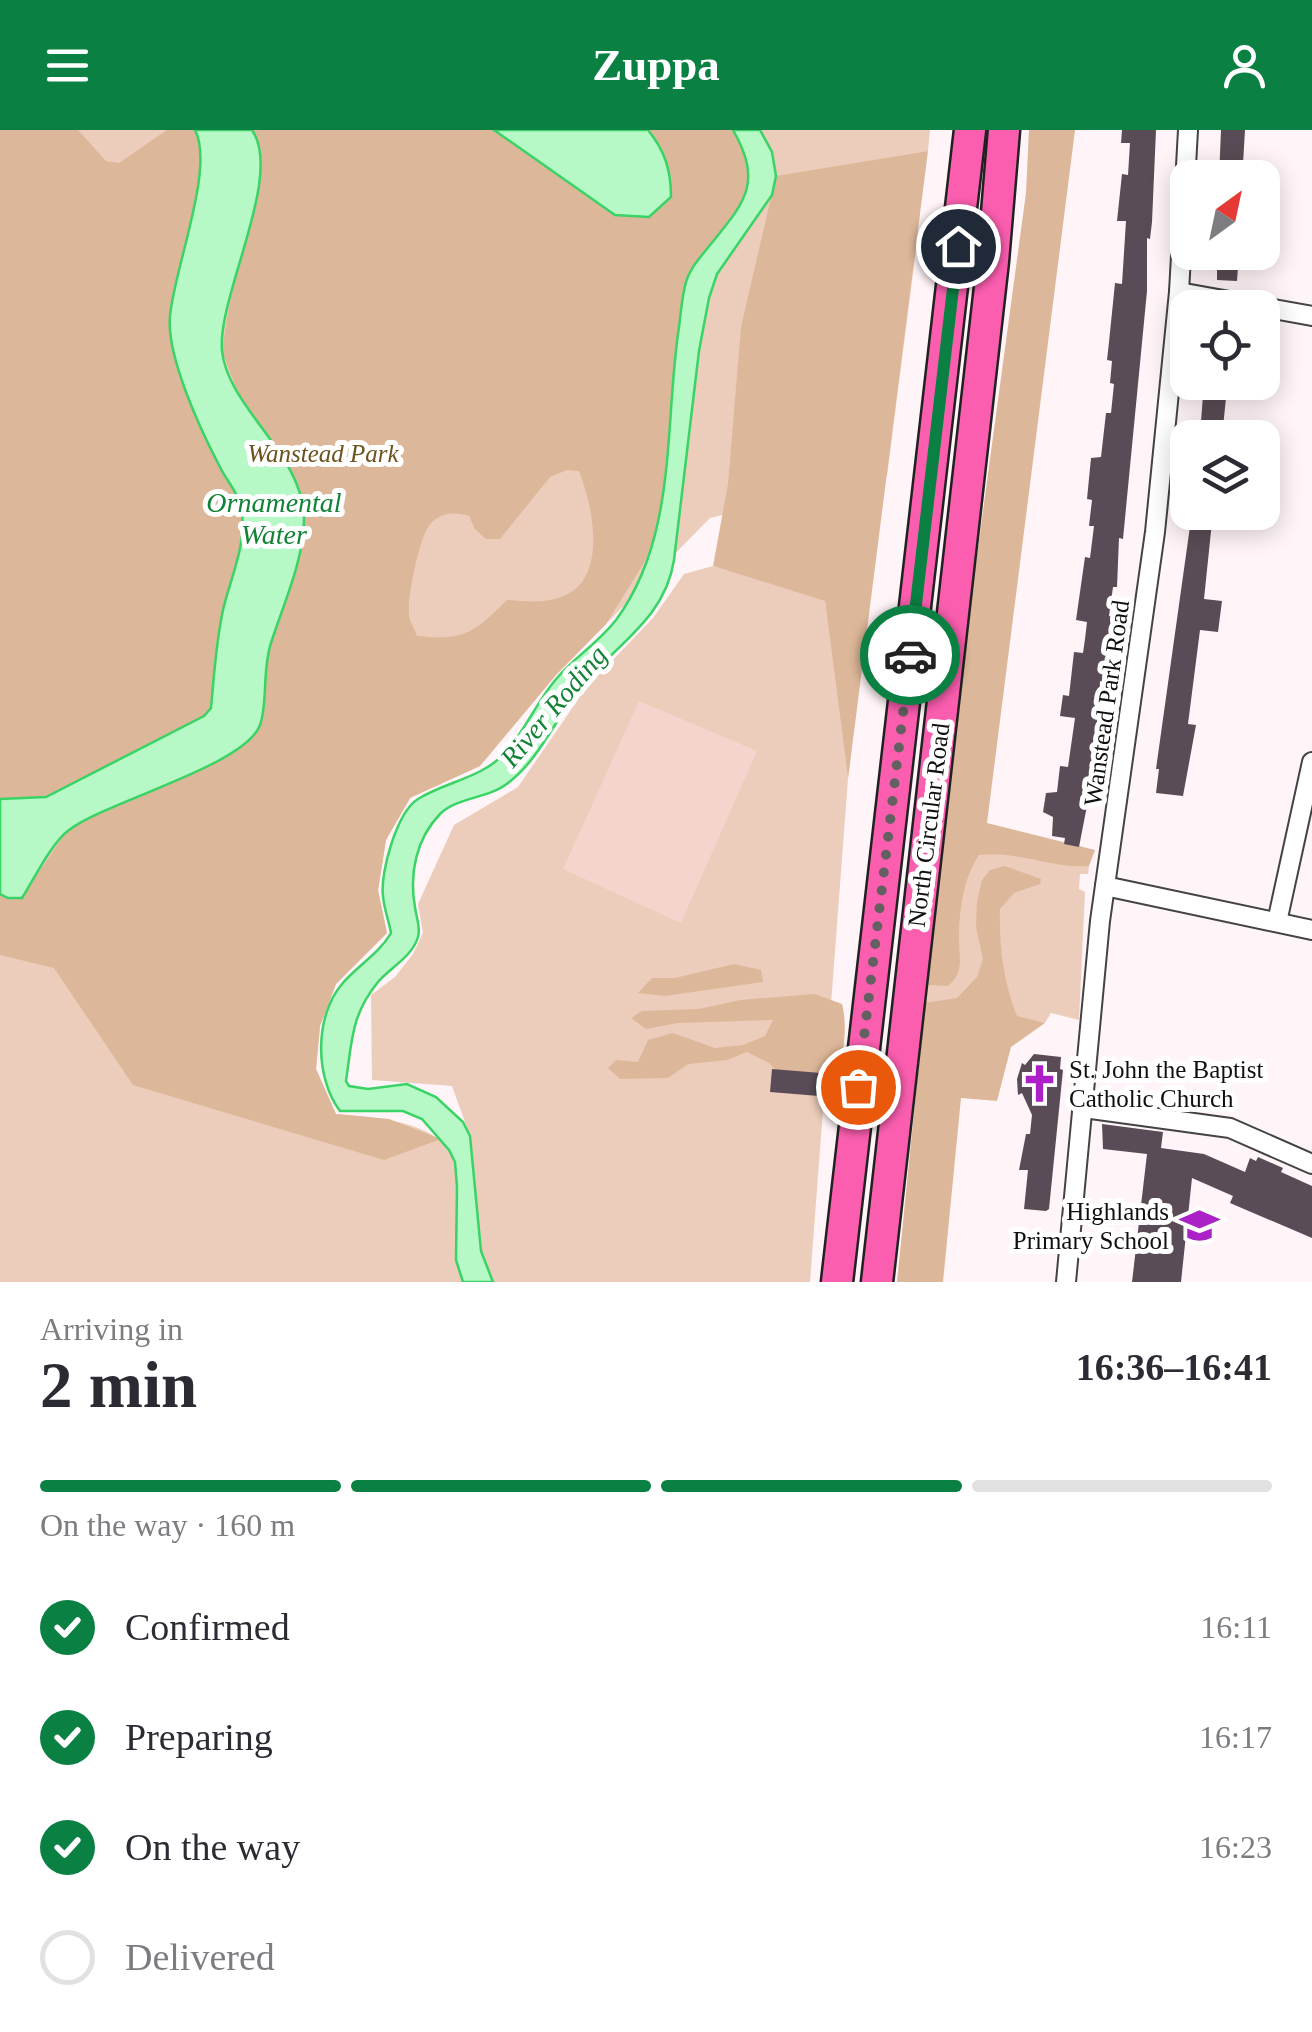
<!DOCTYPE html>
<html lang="en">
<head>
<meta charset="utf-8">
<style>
	:root { --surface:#fff; --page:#f7f7f7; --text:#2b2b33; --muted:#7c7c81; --line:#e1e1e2; --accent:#0b8043 }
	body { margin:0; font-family:Georgia,serif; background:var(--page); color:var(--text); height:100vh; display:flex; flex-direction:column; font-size:38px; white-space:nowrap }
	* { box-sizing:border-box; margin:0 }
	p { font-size:32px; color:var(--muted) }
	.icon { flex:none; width:55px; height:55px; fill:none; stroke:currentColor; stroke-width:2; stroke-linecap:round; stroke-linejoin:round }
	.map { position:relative; height:1152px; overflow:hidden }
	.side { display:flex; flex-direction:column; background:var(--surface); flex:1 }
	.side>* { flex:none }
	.needle { width:65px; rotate:33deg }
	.controls { position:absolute; left:1170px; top:30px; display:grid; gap:20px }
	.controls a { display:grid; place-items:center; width:110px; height:110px; border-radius:20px; background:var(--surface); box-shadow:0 5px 25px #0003; font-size:50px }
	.pin { position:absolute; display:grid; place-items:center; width:85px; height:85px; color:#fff; margin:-42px; border:5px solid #fff; border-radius:50%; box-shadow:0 2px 10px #0007 }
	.courier { position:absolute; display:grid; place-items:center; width:100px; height:100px; margin:-50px; border:8px solid #0b8043; border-radius:50%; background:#fff; color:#222; box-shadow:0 2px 12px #0007 }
	.summary em { font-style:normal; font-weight:600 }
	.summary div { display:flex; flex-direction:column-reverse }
	.summary { display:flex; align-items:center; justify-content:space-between; height:170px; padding:0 40px }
	h1 { font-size:65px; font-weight:600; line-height:75px }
	.bar { display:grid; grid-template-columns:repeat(4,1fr); gap:15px 10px; align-content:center; height:120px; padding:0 40px }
	.bar i { height:12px; border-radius:8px; background:var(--line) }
	.bar .on { background:var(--accent) }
	.bar p { grid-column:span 4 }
	ol { padding:0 40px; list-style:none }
	li { display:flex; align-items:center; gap:30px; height:110px }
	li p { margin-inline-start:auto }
	li .icon { padding:10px; border-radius:50%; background:var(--accent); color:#fff; stroke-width:4 }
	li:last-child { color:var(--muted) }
	li i { width:55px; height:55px; border:5px solid var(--line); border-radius:50% }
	header { display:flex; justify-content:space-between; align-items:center; height:130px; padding:0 40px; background:var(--accent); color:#fff; font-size:45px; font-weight:600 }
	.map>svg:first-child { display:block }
	.green { fill:#eccdbb }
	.forest { fill:#ddb799; fill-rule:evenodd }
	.pitch { fill:#f3d5cd }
	.water { fill:#b6f9c7; stroke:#3ad365; stroke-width:2.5 }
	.building { fill:#5a4c56 }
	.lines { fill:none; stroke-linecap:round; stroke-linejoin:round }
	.minor-casing { stroke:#434343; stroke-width:22 }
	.trunk-casing { stroke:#212121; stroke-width:35 }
	.minor { stroke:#fff; stroke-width:18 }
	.trunk { stroke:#fb5eaf; stroke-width:30 }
	.done { stroke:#646061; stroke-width:10; stroke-dasharray:0 18 }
	.route { stroke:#0b8043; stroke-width:12 }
	.labels { text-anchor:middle; stroke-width:10; stroke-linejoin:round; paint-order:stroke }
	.park-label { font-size:25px; font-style:italic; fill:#6c521d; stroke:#fff }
	.street-label { font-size:25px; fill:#101010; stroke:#fff }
	.poi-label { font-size:25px; fill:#101010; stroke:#fff; text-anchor:start }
	.water-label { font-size:28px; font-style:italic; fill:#128336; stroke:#fff }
</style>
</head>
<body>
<header><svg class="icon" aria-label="menu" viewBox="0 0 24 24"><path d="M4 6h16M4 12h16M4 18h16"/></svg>Zuppa<svg class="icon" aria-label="person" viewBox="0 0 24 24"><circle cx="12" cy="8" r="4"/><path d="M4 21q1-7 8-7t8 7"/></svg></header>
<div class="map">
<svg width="1312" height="1152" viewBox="0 0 1312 1152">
	<rect width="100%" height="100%" fill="#fff4f7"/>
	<g class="green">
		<path d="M0,0h750l14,8 -4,-8h170l-2,21 -116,20 105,71 -30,234 -177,42 -154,157 -76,91 -69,31 -25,43 -8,50 9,43 -51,51 -16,42 -4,43 20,45c35,3 103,6 117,45 6,15 4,37 4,54 0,25 -2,45 6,69h-463z"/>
		<path d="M713,436l112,34 23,179 -38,503h-317l-12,-31 -11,-115 -18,-50 -80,-6 -1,-85 24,-18 18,-23 10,-21 -5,-29 36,-79 64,-38 68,-99 67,-70 31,-44z"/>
		<path d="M940,699l149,37 -1,8h-8l-1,15 6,3 -6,128 -28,-7 -6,10 -120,-20z"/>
	</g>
	<g class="forest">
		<path d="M0,0h78l28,31 13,2 48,-33h28c20,38 -21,139 -25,186 -4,40 31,115 50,151 6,13 18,25 21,40 6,35 -10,69 -18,103 -7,32 -9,66 -12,99l-6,7 -159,81 -46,2z"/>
		<path d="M252,0h242l121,85 56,-18c0,-27 -6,-46 -23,-67h85l15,30 2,15 -7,25 -10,17 -40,48 -18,88 -14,165 -17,45 -38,61 -50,51 -76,91 -70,32 -24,42 -8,50 9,43 -51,51 -16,42 -4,43 20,45 53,5 52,20 -57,21 -251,-75 -79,-117 -54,-13v-61l22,3 44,-65 21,-13 121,-53 43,-27 9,-14 5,-64 34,-109 6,-34 -70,-133 -13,-34 34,-215zM567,340l12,1c14,36 30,109 -18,126 -18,7 -36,4 -54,3 -34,33 -42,41 -90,36 -2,-7 -8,-15 -8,-22 -2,-17 10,-71 18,-85 9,-16 27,-18 42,-13l6,13 11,10h14l50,-62z"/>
		<path d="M1029,0h46l-88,693 108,27 -6,16c-38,3 -72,-16 -110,-11 -15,22 -19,51 -20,78 -1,21 7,38 -11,53l-21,-1 13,-156 86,-636z"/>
		<path d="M928,21l-80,628 -23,-178 -112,-35 15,-82 13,-157 35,-151z"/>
		<path d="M1005,736l36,13 -1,5 -26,9 -14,16c-1,37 3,72 17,107l28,7 -34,24 -14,54 -36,-3 -18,184h-46l28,-279 32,-5 20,-21 6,-18 -7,-32 1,-25 5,-22 8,-10z"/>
		<path d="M734,834l27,6 2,12 -98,14 -27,-3 14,-15h23z"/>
		<path d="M815,864l27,10c5,19 3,46 -4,65l-13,5 -42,3 -14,-14 -22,-11 -20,8 -39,4 -20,14 -48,1 -12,-11 8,-8 22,2 10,-22 25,-7 42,15 28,-3 22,-9 8,-16 -95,3 -32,6 -15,-11 11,-7 57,-2 41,-9z"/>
	</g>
	<path class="pitch" d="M639,571l118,50 -76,172 -118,-54z"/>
	<g class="water">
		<path d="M195,0h57c32,46 -35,166 -30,221 6,57 82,104 82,168 0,41 -21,86 -33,124 -9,27 -3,60 -11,82 -15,41 -153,76 -191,105 -17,12 -35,49 -47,68h-14l-8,-4v-95l46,-2 158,-81 7,-8c3,-32 5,-66 12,-98 8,-34 25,-68 18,-103 -3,-15 -15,-27 -21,-40 -19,-36 -54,-111 -50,-151 4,-47 45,-148 25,-186z"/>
		<path d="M494,0h154c17,21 23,40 23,67l-22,20 -34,-2z"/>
		<path d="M733,0h27l12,22 4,24 -4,19 -55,79 -8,24 -10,53 -25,209c-9,59 -58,84 -92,126 -26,31 -42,73 -74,97 -20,16 -51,14 -68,31 -24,25 -31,60 -25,93 1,10 6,20 3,30 -6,20 -27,30 -40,45 -27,33 -26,59 -32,99l3,5 19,3 39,-5 29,13 27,25 7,14 11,115 12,31h-30l-7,-22 1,-73 -2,-25 -6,-12 -27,-31 -19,-8h-63c-25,-33 -26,-94 2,-127 15,-18 37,-30 49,-51 -2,-12 -7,-24 -8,-37 -3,-24 14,-84 35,-97 27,-17 64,-21 87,-46 20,-22 32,-52 52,-75 18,-21 41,-35 59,-58 62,-84 48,-196 63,-293 2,-15 3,-31 7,-45 4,-13 12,-22 20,-32 36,-45 59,-64 27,-120z"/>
	</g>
	<g class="building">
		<path d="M1122,0h34l-4,92 -2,17 -3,-1v53l-24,248 -4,-1 -2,49h-4l-4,29 4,1 -2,18 -7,47 -4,-1 -2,49 -3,-1 -3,51 -13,67 -15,-3 1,-6 -13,-2 1,-19 -10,-5 3,-19 11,-1 3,-26 8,1 7,-49 -15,-2 3,-21 6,1 5,-44 9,1 2,-14 2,-17 -11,-2 9,-63 5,1 4,-32h-5l3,-26 -5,-1 4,-41 10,-1 5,-44h5l3,-29 -4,-1 2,-22 -5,-1 2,-18 6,-59 7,1 4,-63h-9l5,-47 6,1 2,-32h-9z"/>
		<path d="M1221,0h24l-2,34 12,1 -1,13h-35z"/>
		<path d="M1217,122h22l-2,29 -20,-1z"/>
		<path d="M1204,252h31l-1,17 -8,-1 -4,39 -22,-2z"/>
		<path d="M1192,382h21l-9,87 18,2 -4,31 -18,-2 -12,94 8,1 -13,71 -27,-3 3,-24h-3z"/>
		<path d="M1034,924l27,3 -1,12 3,1 -14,139 -3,2 -22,-2 4,-39h-9l7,-36h4l2,-19 -10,-22 -4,2 -1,-16 5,-16 3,2z"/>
		<path d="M772,939l49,4 -2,23 -49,-4z"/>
		<path d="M1102,994l61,8 -2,16 43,6 41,18 5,-14 6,3 2,-4 25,11 -2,4 31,14v52l-82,-35 3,-7 -41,-18 -11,104h-49l15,-128 -44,-5z"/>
	</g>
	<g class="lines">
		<defs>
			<g id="minor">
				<path d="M1179,162l133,24"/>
				<path d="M1105,756l207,44"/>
				<path d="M1277,792l35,-160"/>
				<path d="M1084,978l146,20 82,36"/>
				<path d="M1066,1152l34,-361 55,-389 24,-240 9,-162"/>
			</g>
			<g id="trunk">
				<path d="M837,1152l133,-1152"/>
				<path d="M877,1152l116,-1021 11,-131"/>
			</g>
		</defs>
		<use href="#minor" class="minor-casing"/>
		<use href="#trunk" class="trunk-casing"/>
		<use href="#minor" class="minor"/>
		<use href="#trunk" class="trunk"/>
	</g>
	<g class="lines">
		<path class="done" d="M858,957l52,-432"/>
		<path class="route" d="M910,525l48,-409"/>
	</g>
	<defs>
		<symbol id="church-bare" viewBox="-9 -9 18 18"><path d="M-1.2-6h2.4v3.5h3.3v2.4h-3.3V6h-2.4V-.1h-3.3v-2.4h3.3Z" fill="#ac21c7" stroke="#fff" stroke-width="2.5" paint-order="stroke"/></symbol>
		<symbol id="school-bare" viewBox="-9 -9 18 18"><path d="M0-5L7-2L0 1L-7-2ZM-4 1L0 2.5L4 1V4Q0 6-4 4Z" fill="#ac21c7" stroke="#fff" stroke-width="2.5" paint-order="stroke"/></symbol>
	</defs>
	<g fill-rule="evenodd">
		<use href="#church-bare" x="1012" y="926" width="55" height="55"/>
		<use href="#school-bare" x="1172" y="1068" width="55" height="55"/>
	</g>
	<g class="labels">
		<g class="park-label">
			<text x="323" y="332">Wanstead Park</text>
		</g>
		<g class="street-label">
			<text transform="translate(1106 573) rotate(-82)" y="9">Wanstead Park Road</text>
			<text transform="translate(928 695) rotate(-83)" y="9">North Circular Road</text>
		</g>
		<g class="poi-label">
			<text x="1069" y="948">St. John the Baptist<tspan x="1069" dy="29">Catholic Church</tspan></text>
			<text x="1169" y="1090" text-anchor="end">Highlands<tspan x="1169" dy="29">Primary School</tspan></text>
		</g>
		<g class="water-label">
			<text x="274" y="382">Ornamental<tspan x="274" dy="32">Water</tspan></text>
			<text transform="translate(553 576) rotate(-50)" y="10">River Roding</text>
		</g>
	</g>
</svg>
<div class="controls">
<a><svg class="needle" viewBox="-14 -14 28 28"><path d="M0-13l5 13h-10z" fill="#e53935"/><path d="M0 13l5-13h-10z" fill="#7c7c81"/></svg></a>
<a><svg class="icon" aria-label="locate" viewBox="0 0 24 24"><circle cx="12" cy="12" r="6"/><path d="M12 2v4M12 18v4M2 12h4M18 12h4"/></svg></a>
<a><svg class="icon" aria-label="layers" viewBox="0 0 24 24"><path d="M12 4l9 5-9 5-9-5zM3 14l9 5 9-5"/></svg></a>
</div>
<div class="pin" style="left:858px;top:957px;background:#ea580c"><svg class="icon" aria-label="bag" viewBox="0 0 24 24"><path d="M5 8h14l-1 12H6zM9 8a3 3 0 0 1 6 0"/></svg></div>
<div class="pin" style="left:958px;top:116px;background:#1f2937"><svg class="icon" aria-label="home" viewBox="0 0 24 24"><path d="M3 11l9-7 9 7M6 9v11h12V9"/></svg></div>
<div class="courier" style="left:910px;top:525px"><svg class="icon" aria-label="car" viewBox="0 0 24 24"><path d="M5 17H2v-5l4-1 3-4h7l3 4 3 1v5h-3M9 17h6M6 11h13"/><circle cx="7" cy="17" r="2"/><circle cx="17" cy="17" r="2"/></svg></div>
</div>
<section class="side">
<div class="summary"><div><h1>2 min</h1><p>Arriving in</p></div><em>16:36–16:41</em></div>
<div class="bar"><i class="on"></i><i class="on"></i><i class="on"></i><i></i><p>On the way · 160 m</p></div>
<ol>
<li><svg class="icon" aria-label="check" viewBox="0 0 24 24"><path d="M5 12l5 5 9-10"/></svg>Confirmed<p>16:11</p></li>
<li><svg class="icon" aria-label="check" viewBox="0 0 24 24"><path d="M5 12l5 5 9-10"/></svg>Preparing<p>16:17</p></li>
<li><svg class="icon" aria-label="check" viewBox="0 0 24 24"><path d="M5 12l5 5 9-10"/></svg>On the way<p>16:23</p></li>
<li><i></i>Delivered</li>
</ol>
</section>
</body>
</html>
